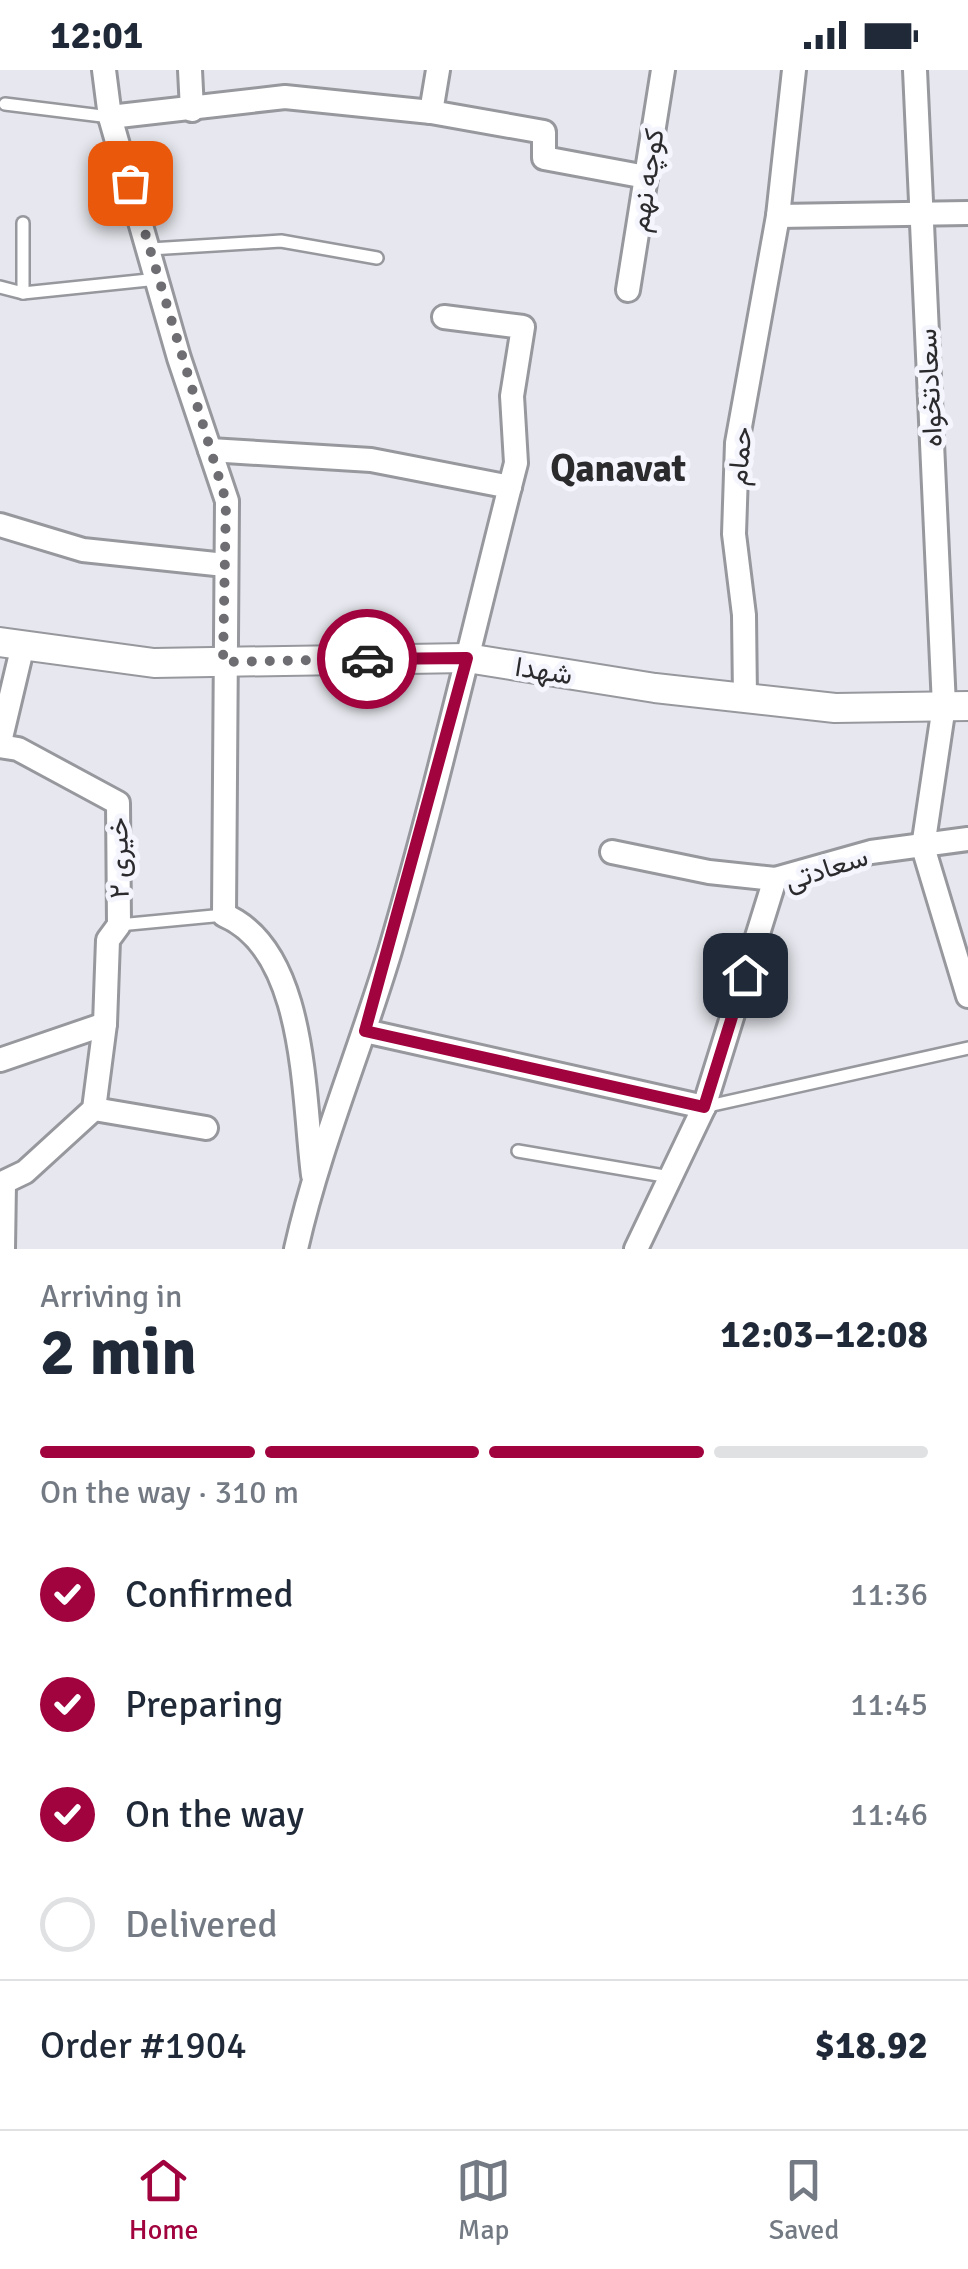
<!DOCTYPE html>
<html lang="en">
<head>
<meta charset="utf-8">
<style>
	:root { --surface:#fff; --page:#f6f6f7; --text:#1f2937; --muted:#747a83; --line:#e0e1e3; --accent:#a1033e }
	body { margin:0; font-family:Signika,Vazirmatn,sans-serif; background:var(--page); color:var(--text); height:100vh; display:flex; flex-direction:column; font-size:38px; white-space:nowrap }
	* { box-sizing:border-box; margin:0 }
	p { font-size:32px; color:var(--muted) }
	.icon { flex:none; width:55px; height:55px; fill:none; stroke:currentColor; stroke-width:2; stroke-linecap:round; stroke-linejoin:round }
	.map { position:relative; height:1179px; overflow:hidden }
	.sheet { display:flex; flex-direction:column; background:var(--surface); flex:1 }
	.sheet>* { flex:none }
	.pin { position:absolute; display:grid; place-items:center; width:85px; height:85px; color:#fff; margin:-42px; border-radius:20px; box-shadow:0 5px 15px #0006 }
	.courier { position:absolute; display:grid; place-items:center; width:100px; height:100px; margin:-50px; border:8px solid #a1033e; border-radius:50%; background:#fff; color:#222; box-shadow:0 2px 12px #0007 }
	.headline em { font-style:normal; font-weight:800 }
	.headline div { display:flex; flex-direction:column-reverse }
	.headline { display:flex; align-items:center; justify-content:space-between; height:170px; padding:0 40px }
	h1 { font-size:65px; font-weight:800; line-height:75px }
	.bar { display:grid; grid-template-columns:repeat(4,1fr); gap:15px 10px; align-content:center; height:120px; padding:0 40px }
	.bar i { height:12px; border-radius:8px; background:var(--line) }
	.bar .active { background:var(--accent) }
	.bar p { grid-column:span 4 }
	.line { display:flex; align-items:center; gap:25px; padding:0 40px; border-top:2px solid var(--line) }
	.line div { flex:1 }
	ol { padding:0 40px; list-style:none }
	li { display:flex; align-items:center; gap:30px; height:110px }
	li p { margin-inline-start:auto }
	li .icon { padding:10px; border-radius:50%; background:var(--accent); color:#fff; stroke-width:4 }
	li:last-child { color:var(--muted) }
	li i { width:55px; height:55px; border:5px solid var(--line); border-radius:50% }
	.status { display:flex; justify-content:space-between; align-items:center; height:70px; padding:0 50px; background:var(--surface); direction:ltr }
	.status svg { height:28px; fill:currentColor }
	.tab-bar { display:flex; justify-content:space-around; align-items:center; height:140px; border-top:2px solid var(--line); background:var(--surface); font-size:28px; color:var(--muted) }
	.tab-bar a { display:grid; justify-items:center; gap:5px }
	.tab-bar .active { color:var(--accent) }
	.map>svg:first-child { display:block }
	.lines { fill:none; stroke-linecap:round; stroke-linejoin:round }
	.service-casing { stroke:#97989e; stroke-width:16 }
	.minor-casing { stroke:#97989e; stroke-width:28 }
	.tertiary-casing { stroke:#97989e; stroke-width:32 }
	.service { stroke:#fff; stroke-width:11 }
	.minor { stroke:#fff; stroke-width:22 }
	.tertiary { stroke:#fff; stroke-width:28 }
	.done { stroke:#6d6d72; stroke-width:10; stroke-dasharray:0 18 }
	.route { stroke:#a1033e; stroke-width:12 }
	.labels { text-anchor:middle; stroke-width:10; stroke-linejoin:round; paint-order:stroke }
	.street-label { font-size:28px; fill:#2b2b2e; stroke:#f5f5fd }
	.district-label { font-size:38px; font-weight:bold; fill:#2b2b2e; stroke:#f5f5fd }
</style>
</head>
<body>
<div class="status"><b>12:01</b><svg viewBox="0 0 49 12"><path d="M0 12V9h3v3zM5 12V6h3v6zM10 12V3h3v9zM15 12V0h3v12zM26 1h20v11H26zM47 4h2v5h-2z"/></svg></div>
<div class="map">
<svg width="968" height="1179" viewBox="0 0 968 1179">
	<rect width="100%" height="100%" fill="#e7e8ef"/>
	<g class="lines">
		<defs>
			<g id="service">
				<path d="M5,34l105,13"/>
				<path d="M150,179l131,-8 96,17"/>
				<path d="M0,217l23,6 135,-14"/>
				<path d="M23,223v-70"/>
				<path d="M119,855l105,-10"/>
				<path d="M704,1037l264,-59"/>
				<path d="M518,1081l152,26"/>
			</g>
			<g id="minor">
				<path d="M104,0l6,47 69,241 48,143 -3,414c83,35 79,182 89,260"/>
				<path d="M190,0l2,40"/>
				<path d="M915,0l29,636 -21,141 45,149"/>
				<path d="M431,42l7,-42"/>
				<path d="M110,47l175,-20 146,15 113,20v26l102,19"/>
				<path d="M778,146l190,-3"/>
				<path d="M628,220l35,-220"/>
				<path d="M210,380l161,10 139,27"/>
				<path d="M0,455l83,25 142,15"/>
				<path d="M745,628l-1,-83 -10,-81 3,-91 41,-227 16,-146"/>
				<path d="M0,672l23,-97"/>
				<path d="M0,676l18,3 100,54 1,122 -11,15 -3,84 -11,85 -69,63 -25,12"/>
				<path d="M612,782l97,20 66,7"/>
				<path d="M365,961l339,76"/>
				<path d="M0,990l105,-36"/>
				<path d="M94,1039l112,19"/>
				<path d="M3,1179l1,-66"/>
				<path d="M296,1179c23,-102 64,-198 94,-298 47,-161 84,-325 126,-488l-4,-67 11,-69 -79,-10"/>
				<path d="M636,1179l68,-142 71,-228 96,-27 97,-13"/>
			</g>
			<path id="tertiary" d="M0,572l154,21 313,-5 188,30 180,20 133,-2"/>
		</defs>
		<use href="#service" class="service-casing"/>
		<use href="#minor" class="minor-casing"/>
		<use href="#tertiary" class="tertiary-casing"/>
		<use href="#service" class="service"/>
		<use href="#minor" class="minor"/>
		<use href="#tertiary" class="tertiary"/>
	</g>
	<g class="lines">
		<path class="done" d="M130,113l96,318 -3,161 144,-3"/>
		<path class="route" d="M367,589l100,-1 -102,373 339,76 41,-132"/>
	</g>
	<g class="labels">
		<g class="street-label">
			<text transform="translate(646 110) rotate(-81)" y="10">کوچه نهم</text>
			<text transform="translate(929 318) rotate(-93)" y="10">سعادتخواه</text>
			<text transform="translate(739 386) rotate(-85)" y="10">حمام</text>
			<text transform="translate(544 600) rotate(9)" y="10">شهدا</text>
			<text transform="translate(118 788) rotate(-91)" y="10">خیری ۲</text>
			<text transform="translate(826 798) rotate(-18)" y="10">سعادتی</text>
		</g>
		<g class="district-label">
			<text x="618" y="411">Qanavat</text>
		</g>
	</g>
</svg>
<div class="pin" style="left:130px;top:113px;background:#ea580c"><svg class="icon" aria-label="bag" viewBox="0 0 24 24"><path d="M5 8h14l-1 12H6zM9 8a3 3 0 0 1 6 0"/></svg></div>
<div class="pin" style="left:745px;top:905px;background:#1f2937"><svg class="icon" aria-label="home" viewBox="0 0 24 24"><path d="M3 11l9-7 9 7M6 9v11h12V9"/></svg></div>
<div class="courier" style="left:367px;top:589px"><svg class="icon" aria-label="car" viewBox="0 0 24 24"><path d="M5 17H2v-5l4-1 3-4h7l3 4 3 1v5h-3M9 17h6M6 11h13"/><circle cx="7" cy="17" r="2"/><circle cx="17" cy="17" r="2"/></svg></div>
</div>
<section class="sheet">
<div class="headline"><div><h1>2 min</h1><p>Arriving in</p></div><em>12:03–12:08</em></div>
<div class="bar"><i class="active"></i><i class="active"></i><i class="active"></i><i></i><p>On the way · 310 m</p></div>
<ol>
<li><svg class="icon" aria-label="check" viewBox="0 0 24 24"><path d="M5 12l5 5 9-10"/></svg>Confirmed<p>11:36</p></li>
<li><svg class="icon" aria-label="check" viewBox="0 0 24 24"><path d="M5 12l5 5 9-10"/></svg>Preparing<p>11:45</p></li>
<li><svg class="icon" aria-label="check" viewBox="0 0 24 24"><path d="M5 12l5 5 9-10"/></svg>On the way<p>11:46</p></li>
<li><i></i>Delivered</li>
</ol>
<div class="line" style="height:130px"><div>Order #1904</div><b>$18.92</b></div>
</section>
<nav class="tab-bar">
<a class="active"><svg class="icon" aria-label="home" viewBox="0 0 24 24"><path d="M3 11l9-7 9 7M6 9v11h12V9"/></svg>Home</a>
<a><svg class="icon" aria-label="map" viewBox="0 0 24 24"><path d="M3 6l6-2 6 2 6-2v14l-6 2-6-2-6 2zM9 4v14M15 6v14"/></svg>Map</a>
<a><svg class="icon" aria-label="saved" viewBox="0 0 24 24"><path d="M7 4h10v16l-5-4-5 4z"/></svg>Saved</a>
</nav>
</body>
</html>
